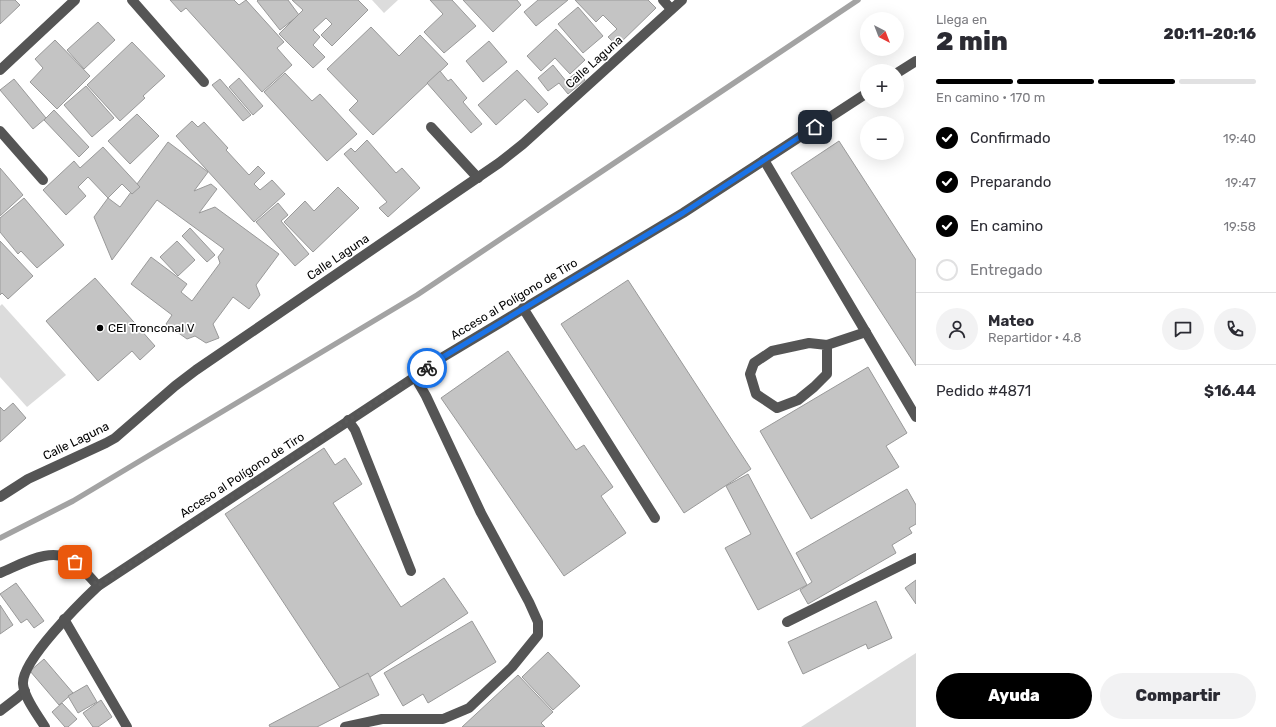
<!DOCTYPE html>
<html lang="es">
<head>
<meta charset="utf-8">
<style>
	:root { --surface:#fff; --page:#f2f2f3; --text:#2b2b33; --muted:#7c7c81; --line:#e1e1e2; --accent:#000 }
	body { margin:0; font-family:Rubik,sans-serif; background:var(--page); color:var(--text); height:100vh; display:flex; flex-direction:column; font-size:15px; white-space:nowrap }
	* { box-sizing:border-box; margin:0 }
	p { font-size:13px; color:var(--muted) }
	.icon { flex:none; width:22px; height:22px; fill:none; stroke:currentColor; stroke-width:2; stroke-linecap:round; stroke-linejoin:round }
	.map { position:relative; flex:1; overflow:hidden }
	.side { display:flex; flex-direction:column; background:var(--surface); width:360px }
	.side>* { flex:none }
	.needle { width:26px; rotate:138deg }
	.controls { position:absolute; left:860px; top:12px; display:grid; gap:8px }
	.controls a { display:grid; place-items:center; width:44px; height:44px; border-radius:50%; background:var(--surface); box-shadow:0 4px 16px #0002; font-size:20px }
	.pin { position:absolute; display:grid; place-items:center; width:34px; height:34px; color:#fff; margin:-17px; border-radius:8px; box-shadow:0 2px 6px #0006 }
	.courier { position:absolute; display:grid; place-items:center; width:40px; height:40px; margin:-20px; border:3px solid #1a73e8; border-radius:50%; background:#fff; color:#222; box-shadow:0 1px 5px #0007 }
	.summary em { font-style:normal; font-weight:800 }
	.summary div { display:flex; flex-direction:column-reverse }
	.summary { display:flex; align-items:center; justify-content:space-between; height:68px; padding:0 20px }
	h1 { font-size:26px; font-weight:800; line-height:30px }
	.bar { display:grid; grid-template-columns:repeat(4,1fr); gap:6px 4px; align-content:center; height:48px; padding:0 20px }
	.bar i { height:5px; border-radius:3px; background:var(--line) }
	.bar .selected { background:var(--accent) }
	.bar p { grid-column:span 4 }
	.line { display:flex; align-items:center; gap:10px; padding:0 20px; border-top:1px solid var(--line) }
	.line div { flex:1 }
	.round { display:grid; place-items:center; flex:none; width:42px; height:42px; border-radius:21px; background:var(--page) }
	ol { padding:0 20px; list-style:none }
	li { display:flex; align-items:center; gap:12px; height:44px }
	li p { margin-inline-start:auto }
	li .icon { padding:4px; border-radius:50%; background:var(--accent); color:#fff; stroke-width:4 }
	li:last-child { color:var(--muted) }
	li i { width:22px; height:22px; border:2px solid var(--line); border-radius:50% }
	.action { display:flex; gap:8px; margin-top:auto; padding:8px 20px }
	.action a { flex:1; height:46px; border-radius:24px; background:var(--accent); color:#fff; font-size:16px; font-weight:800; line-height:46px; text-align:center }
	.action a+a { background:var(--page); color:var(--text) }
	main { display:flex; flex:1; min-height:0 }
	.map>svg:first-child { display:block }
	.green { fill:#dcdcdc }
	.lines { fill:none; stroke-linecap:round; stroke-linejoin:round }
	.stream { stroke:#a3a3a3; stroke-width:5.5 }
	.building { fill:#c4c4c4; stroke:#999 }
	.minor { stroke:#555; stroke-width:10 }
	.done { stroke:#595959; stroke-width:4; stroke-dasharray:0 7.2 }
	.route { stroke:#1a73e8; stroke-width:5 }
	.poi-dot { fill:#000; stroke:#fff; stroke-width:1.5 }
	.labels { text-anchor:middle; stroke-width:3.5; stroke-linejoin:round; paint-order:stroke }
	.street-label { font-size:12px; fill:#000; stroke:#fff }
	.poi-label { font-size:12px; fill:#000; stroke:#fff; text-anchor:start }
</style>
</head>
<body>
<main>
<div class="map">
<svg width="916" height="727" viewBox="0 0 916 727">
	<rect width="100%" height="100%" fill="#fff"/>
	<g class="green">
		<path d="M372,0h26l-14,13z"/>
		<path d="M2,304l64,71 -39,32 -27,-30v-71z"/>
		<path d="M916,653v74h-115z"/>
	</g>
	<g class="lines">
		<path class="stream" d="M0,538l73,-37 344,-206 441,-295"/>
	</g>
	<g class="building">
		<path d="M0,0h15l5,5 -20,19z"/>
		<path d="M170,0h64l5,5 7,-5 38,42 -7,6 15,17 -30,27 -76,-84 -5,4z"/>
		<path d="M258,0h30l11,15 -19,15 -23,-29z"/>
		<path d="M292,0h66l10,10 -36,36 -11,-11 11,-11 -6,-6 -13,12 7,7 -7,8 12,12 -12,11 -34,-34 24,-24z"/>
		<path d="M430,0h22l24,26 -32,27 -20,-21 19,-18z"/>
		<path d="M463,0h54l4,5 -28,27z"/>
		<path d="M538,0h30l-32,26 -12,-14z"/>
		<path d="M575,0h73l8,8 -39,38 -9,-9 9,-8 -14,-14 -7,7z"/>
		<path d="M578,7l25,29 -20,17 -25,-29z"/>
		<path d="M98,22l17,18 -31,29 -17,-19z"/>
		<path d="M371,27l28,29 21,-21 28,29 -75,71 -24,-25 9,-9 -31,-32z"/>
		<path d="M556,29l29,31 -15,14 -15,-16 -14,13 -14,-15z"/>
		<path d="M55,40l35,36 -33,33 -27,-27 13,-14 -8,-9z"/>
		<path d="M489,41l18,21 -24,20 -17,-21z"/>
		<path d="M132,42l33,34 -22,20 2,2 -25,23 -33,-36z"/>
		<path d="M553,65l13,16 12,-10 7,9 -17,14 -9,-11 -11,8 -10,-13z"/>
		<path d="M517,70l31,34 -10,9 -13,-14 -29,26 -18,-20z"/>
		<path d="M440,71l8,10 3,-2 16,19 -4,4 19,22 -11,9 -44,-50z"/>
		<path d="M285,73l27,28 8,-7 37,40 -30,27 -63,-69z"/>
		<path d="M239,78l24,28 -10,9 -24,-28z"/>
		<path d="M14,79l32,39 -13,11 -33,-39z"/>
		<path d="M220,79l31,36 -8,6 -31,-36z"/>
		<path d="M86,86l28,32 -22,19 -28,-32z"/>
		<path d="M54,110l35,37 -10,10 -35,-37z"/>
		<path d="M137,114l22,22 -29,28 -22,-23z"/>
		<path d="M192,121l6,6 6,-5 24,26 -2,2 23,25 9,-9 7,7 -11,11 6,6 12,-10 13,14 -31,28 -78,-86z"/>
		<path d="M367,140l29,33 6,-5 18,20 -32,29 -9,-9 8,-6 -43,-48 7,-6 4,4z"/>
		<path d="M839,141l77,119v106l-125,-193z"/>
		<path d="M168,142l40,30 -14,19 17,-7 6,5 -18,24 16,-6 64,47 -23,31 4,10 -11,14 -16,-12 -20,27 6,14 -13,5 -11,-7 -8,3 -21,-15 6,-9 -41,-31 20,-27 36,27 -6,8 11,9 28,-38 -2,-6 6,-8 -67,-49 -45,60 -18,-43 14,-19 12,9z"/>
		<path d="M103,147l37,40 -8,7 -10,-10 -14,14 -20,-21 -10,10 8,9 -20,19 -23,-25 31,-29 6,7z"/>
		<path d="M0,168l23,27 -23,21z"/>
		<path d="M338,187l21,21 -46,44 -29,-30 21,-21 9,10z"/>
		<path d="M24,198l40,47 -27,23 -16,-17 -3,3 -18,-22v-14z"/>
		<path d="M278,203l10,12 -7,6 28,33 -14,12 -39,-44z"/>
		<path d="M190,228l25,27 -8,7 -25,-26z"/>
		<path d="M0,241l33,35 -25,23 -6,-6 -2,2z"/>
		<path d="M177,241l18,19 -17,16 -18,-19z"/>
		<path d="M95,278l60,68 -15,14 -8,-9 -34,30 -52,-60z"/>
		<path d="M628,280l123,189 -67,44 -123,-189z"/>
		<path d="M508,351l68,99 8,-5 29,42 -12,9 25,37 -62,43 -123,-178z"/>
		<path d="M868,367l39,66 -21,13 13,21 -88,52 -51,-88z"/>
		<path d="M13,403l13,15 -26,24v-35l4,4z"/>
		<path d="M324,448l11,17 10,-7 17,26 -29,19 68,104 43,-29 24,35 -124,81 -119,-180z"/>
		<path d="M748,474l59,111 -49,25 -33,-62 26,-14 -25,-48z"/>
		<path d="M907,489l9,16v19l-7,4 3,5 -20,12 4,8 -88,51 -8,-14 12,-8 -16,-29z"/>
		<path d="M916,580v24l-11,-16z"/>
		<path d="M16,583l28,38 -10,7 -7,-9 -6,4 -21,-29z"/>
		<path d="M876,601l16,37 -24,11 -2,-5 -63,30 -15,-32z"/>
		<path d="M0,605l13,20 -13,9z"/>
		<path d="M472,621l24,41 -68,41 -5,-9 -20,12 -19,-33z"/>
		<path d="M548,652l32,34 -27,24 -31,-33z"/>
		<path d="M44,659l29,34 -14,12 -29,-34z"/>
		<path d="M368,673l11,22 -62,32h-47l-1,-2z"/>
		<path d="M518,675l35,37 -12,11 4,4h-83z"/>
		<path d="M87,685l10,17 -19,11 -10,-17z"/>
		<path d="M101,700l11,17 -14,10h-5l-10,-14z"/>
		<path d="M62,703l15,16 -9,8h-3l-13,-15z"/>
	</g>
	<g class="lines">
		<g class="minor">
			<path d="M132,0l72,82"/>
			<path d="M663,0l8,9"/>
			<path d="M0,70l75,-70"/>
			<path d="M897,73l19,-12"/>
			<path d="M431,127l47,51"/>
			<path d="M0,131l43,49"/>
			<path d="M764,160l152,257"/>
			<path d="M523,308l132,210"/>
			<path d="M827,345v29l-13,13 -16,13 -21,8 -21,-14 -6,-20 4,-11 18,-12 37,-8 18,2 39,-13"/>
			<path d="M348,420l7,10 56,141"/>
			<path d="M0,497l28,-18 78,-36 9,-5 60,-52 21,-16 303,-207 24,-19 159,-144"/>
			<path d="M0,573c22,-9 53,-29 76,-10 8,7 15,15 22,23"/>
			<path d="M64,619l63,108"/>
			<path d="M787,622l129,-64"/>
			<path d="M0,711l17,-13 8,-7"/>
			<path d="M45,727c-7,-12 -21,-29 -22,-43 -2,-23 58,-82 75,-98l317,-209 23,-17 245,-147 184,-120"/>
			<path d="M345,727l37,-8h61l26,-11 43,-41 26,-32v-13l-9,-20 -48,-89 -55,-117 -11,-19"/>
		</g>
	</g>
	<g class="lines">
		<path class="done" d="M75,562l23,24 329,-218"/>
		<path class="route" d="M427,368l11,-8 245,-147 132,-86"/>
	</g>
	<circle class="poi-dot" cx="100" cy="328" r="4"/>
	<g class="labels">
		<g class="street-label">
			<text transform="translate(594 62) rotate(-42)" y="4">Calle Laguna</text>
			<text transform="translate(338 257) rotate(-34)" y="4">Calle Laguna</text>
			<text transform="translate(514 299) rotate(-31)" y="4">Acceso al Polígono de Tiro</text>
			<text transform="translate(76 441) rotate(-26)" y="4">Calle Laguna</text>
			<text transform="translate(242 475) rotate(-33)" y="4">Acceso al Polígono de Tiro</text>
		</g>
		<g class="poi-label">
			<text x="108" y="332">CEI Tronconal V</text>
		</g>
	</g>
</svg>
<div class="controls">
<a><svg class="needle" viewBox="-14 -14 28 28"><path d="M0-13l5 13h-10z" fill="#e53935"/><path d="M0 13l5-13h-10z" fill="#7c7c81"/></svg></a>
<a>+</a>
<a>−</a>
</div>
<div class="pin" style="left:75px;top:562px;background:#ea580c"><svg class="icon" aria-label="bag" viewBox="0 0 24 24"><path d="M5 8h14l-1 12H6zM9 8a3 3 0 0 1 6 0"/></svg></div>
<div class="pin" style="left:815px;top:127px;background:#1f2937"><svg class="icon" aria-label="home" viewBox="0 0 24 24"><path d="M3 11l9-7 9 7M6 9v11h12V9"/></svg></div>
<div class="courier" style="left:427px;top:368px"><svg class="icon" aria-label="bike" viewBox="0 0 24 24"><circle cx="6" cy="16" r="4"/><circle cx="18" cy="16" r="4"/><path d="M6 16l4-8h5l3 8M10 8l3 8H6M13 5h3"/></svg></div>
</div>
<section class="side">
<div class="summary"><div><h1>2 min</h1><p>Llega en</p></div><em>20:11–20:16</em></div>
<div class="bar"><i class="selected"></i><i class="selected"></i><i class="selected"></i><i></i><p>En camino · 170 m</p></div>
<ol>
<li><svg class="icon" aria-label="check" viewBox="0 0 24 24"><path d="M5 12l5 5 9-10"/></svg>Confirmado<p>19:40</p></li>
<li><svg class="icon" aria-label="check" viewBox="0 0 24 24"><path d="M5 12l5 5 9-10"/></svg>Preparando<p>19:47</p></li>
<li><svg class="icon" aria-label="check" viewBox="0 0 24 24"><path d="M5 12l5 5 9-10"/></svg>En camino<p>19:58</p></li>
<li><i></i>Entregado</li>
</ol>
<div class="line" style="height:72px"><a class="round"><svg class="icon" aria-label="person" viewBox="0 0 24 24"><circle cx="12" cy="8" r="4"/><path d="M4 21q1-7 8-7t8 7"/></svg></a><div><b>Mateo</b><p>Repartidor · 4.8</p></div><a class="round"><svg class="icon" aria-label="chat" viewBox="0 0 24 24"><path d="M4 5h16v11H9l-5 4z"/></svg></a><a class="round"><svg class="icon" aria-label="phone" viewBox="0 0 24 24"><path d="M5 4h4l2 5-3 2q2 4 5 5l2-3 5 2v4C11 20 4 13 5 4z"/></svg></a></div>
<div class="line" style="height:52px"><div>Pedido #4871</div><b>$16.44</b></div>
<div class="action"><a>Ayuda</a><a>Compartir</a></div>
</section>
</main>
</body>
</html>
